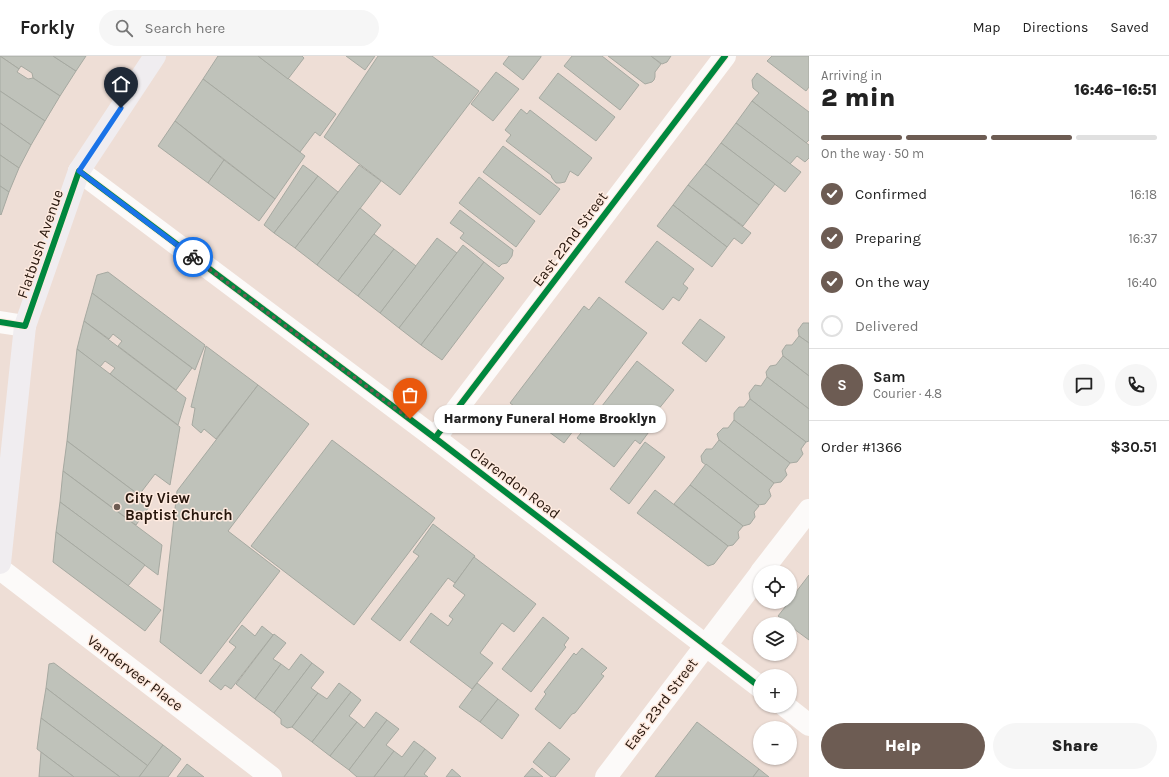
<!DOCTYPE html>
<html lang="en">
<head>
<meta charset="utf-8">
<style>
	:root { --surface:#fff; --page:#f6f6f6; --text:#222; --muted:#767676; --line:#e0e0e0; --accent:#6d5c53 }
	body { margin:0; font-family:Karla,sans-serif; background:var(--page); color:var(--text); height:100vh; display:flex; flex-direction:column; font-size:15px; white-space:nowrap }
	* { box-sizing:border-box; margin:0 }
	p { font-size:13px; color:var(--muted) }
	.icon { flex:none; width:22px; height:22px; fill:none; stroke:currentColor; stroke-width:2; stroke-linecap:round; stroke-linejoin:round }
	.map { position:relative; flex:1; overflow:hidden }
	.sheet { display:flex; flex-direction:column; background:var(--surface); width:360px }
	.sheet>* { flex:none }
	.controls { position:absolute; left:753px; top:509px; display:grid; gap:8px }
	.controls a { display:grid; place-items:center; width:44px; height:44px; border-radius:50%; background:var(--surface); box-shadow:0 1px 3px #0004; font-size:20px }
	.pin { position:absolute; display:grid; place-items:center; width:34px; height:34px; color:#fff; margin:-41px -17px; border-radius:50% 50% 50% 0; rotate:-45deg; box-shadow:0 0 4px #0007 }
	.pin .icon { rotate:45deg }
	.courier { position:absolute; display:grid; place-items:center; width:40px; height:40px; margin:-20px; border:3px solid #1a73e8; border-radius:50%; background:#fff; color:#222; box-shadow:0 1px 5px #0007 }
	.bubble { position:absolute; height:28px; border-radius:14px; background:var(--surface); box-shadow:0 1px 3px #0004; font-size:13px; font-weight:800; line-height:28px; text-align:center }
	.head em { font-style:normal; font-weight:800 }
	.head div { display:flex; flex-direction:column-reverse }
	.head { display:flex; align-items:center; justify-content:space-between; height:68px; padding:0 12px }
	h1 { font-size:26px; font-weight:800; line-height:30px }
	.bar { display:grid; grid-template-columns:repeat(4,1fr); gap:6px 4px; align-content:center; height:48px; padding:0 12px }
	.bar i { height:5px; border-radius:3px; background:var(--line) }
	.bar .selected { background:var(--accent) }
	.bar p { grid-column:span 4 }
	.line { display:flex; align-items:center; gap:10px; padding:0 12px; border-top:1px solid var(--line) }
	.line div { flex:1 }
	.round { display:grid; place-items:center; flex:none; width:42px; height:42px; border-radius:21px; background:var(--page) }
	ol { padding:0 12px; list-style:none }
	li { display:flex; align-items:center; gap:12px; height:44px }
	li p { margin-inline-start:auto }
	li .icon { padding:4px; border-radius:50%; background:var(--accent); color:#fff; stroke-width:4 }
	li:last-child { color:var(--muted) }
	li i { width:22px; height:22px; border:2px solid var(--line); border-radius:50% }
	.button { display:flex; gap:8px; margin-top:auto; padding:8px 12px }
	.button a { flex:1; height:46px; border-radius:24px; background:var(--accent); color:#fff; font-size:16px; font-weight:800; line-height:46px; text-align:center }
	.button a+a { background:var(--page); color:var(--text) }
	header { display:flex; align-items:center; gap:24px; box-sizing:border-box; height:56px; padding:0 20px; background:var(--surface); border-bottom:1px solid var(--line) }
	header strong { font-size:19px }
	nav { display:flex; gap:22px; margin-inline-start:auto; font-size:14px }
	.search { width:280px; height:36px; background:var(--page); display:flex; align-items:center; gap:10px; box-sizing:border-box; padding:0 14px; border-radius:22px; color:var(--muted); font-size:15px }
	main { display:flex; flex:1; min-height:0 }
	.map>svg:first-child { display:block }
	.building { fill:#bfc2ba; stroke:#a6a9a1 }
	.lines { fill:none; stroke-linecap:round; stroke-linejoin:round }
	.street { stroke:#fcfaf9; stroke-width:22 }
	.primary { stroke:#f0edf0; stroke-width:22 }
	.cycleway-casing { stroke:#feeadf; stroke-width:8 }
	.cycleway { stroke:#00873e; stroke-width:6 }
	.done { stroke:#6d5c53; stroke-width:4; stroke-dasharray:0 7.2 }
	.route { stroke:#1a73e8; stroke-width:5 }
	.poi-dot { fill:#6d5c53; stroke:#feeadf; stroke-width:1.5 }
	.labels { text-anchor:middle; stroke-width:3; stroke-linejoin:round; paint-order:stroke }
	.street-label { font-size:15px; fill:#27160c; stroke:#feeadf }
	.poi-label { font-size:15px; font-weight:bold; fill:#27160c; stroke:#feeadf; text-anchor:start }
</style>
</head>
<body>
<header>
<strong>Forkly</strong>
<div class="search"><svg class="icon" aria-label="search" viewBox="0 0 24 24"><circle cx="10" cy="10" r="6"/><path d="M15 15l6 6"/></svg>Search here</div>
<nav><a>Map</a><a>Directions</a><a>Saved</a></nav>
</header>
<main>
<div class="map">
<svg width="809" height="721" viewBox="0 0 809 721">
	<rect width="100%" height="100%" fill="#eeded6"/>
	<g class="building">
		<path d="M0,0h53l23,15 -16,25 -27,-18 -1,-5 -11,-7 -2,3z"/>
		<path d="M0,0l19,13 -2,3 11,7 5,-1 27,18 -15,25 -45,-30z"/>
		<path d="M53,0h33l-10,15z"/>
		<path d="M218,0h40l78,58 -16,22 -5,-4 -15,20 -97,-73z"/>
		<path d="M258,0h44l2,2 -16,21z"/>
		<path d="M346,0h29l-10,14z"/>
		<path d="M378,0h54l47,35 -79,104 -76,-58z"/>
		<path d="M509,0h32v1l-18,23 -20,-16z"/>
		<path d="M572,0h30l37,29 -19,25 -56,-44z"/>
		<path d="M608,0h43l10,8 -6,8v5l-1,3 -2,2 -7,2z"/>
		<path d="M651,0h20l-4,6 -5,2z"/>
		<path d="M772,0h37v31l-3,4 -39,-30z"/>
		<path d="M496,16l23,17 -26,32 -22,-17z"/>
		<path d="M558,17l57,44 -19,24 -57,-43z"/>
		<path d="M757,17l52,39v28l-3,3 -54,-42 7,-8 -6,-5 -1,-8z"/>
		<path d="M203,23l102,77 -30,43 -100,-78z"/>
		<path d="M0,35l45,30 -14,24 -31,-22z"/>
		<path d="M752,45l57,44v13l-4,4 -8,-6 -7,8 -54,-41z"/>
		<path d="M521,53l6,5 3,-4 62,48 -14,18 -8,-5 -5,11 -5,1h-4l-4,-5 -1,-3 -45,-34 5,-6 -6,-5z"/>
		<path d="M175,65l49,39 -16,23 -50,-37z"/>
		<path d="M0,67l31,22 -12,23 -19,-13z"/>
		<path d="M736,67l65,49 -16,20 -64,-49z"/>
		<path d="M721,87l54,41 -16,21 -54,-41z"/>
		<path d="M503,90l57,43 -20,26 -57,-43z"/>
		<path d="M0,99l19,13 -10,24 -9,-6z"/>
		<path d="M224,104l51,39 -16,22 -51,-38z"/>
		<path d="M705,108l54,41 -16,21 -55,-41z"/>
		<path d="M303,109l15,11 -44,57 -10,-8z"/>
		<path d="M359,109l22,16 -64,84 -22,-17z"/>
		<path d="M318,120l20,16 -43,56 -21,-15z"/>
		<path d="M479,121l56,44 -19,26 -57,-44z"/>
		<path d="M688,129l63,48 -9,11 -8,-6 -7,9 -54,-42z"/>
		<path d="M0,130l9,6 -8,23 -1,-1z"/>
		<path d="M673,149l54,42 -15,20 -55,-41z"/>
		<path d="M360,152l21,17 -43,56 -21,-16z"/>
		<path d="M460,154l53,40 -1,6 -5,7 -5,1 -3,3 -39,-29 4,-5 -14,-10z"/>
		<path d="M374,178l20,15 -36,47 -20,-15z"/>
		<path d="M437,182l20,15 -58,75 -19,-15z"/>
		<path d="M657,185l37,28 -11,15 5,4 -9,13 -6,-4 -10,13 -38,-28z"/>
		<path d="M463,189l21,17 -63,83 -22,-17z"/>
		<path d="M394,193l22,17 -36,47 -22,-17z"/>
		<path d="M484,206l20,16 -62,82 -21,-15z"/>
		<path d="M108,216l97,73 -10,25 -103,-77 5,-18z"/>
		<path d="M92,237l100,75 -16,22 -58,-44 4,-5 -9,-7 -4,5 -25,-18z"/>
		<path d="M599,241l48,36 -83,110 -54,-40 74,-97 5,4z"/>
		<path d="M700,263l25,18 -19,25 -24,-19z"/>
		<path d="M84,265l102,77 -8,27 -68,-51 5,-6 -10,-7 -5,6 -23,-18z"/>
		<path d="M803,267h6v20l-10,-7 -1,-6z"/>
		<path d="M799,280l10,7v33l-26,-20 -1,-5 4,-6h6z"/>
		<path d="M206,290l52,39 -42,54 -12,-10 -3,4 -9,-8 3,-17 -4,-1z"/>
		<path d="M77,293l103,78 -10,58 -15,-11 -16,21 -72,-54z"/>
		<path d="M783,300l26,20v33l-42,-32 -1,-5 4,-6 6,-1z"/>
		<path d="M637,305l37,29 -25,31 5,4 -14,19 -5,-4 -21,27 -37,-29z"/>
		<path d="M767,321l42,32v32l-3,1 -56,-43 -1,-6 6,-8 6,1z"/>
		<path d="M258,329l51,39 -81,107 52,40 -79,103 -41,-32 17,-151z"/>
		<path d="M750,343l56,43 -5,7 2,5 -6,8 -7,1 -56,-43v-7l5,-6h5z"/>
		<path d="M734,364l56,43 -5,7 2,5 -6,7 -7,1 -55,-43 -2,-6 6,-6h5z"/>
		<path d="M332,384l103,78 -81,107 -103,-79z"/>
		<path d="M719,384l55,43 -5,7 2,6 -6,8 -7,1 -56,-43 -1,-6 5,-7h6z"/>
		<path d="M67,385l84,63 -15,21 -73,-54z"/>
		<path d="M645,386l20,15 -36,47 -19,-15z"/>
		<path d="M706,408l53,42 -5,6 1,5 -5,7 -7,2 -53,-41z"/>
		<path d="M63,415l99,74 -4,30 -98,-73z"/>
		<path d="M690,429l53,41 -5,6 1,6 -6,7 -5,1 -54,-42z"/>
		<path d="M655,434l73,56 -14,18 -6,2 -71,-53z"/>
		<path d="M60,446l85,63 -17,21 -72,-54z"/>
		<path d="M433,468l42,32 -20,27 -7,-5 -48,63 -29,-22 48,-63 -6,-4z"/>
		<path d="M56,476l105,78 -16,21 -92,-69z"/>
		<path d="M474,501l62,47 -22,28 -12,-9 -22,30 13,10 -21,26 -62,-47 21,-29 17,13 5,-7 -4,-3 16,-21 -12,-9z"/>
		<path d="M809,519v65l-19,-14v-2h-2l-10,-8 11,-14h1v-2z"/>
		<path d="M543,561l26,21 -5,7 2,2 -35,45 -29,-23z"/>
		<path d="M242,569l13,11 7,-10 11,9 -42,54 -6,-4 -4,5 -12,-9 27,-34 -7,-5z"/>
		<path d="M274,578l12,9 -13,16 8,5 -26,35 -19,-15z"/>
		<path d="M582,592l25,20 -6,6 3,2 -29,37 -3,1 -12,15 -25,-20 11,-15 -2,-2 30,-39 2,2z"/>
		<path d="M301,598l11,9 -38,50 -19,-14 26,-35 8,6z"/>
		<path d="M54,607l109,82 -15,21 -102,-78 3,-24z"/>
		<path d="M312,607l12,9 -13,16 7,5 -26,34 -5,1 -6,-4v-5l-7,-6z"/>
		<path d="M339,627l12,9 -39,50 -20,-15 26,-34 9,6z"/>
		<path d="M477,627l21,16 -18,23 -21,-15z"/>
		<path d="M46,632l102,78 -9,11h-19l-79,-59z"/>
		<path d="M351,636l10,8 -12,16 8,6 -27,34 -18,-14z"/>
		<path d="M498,643l21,16 -17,24 -22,-17z"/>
		<path d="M376,656l11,8 -38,50 -19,-14 27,-34 7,6z"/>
		<path d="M41,662l79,59h-46l-37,-28z"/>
		<path d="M387,664l12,9 -13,16 8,6 -20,26h-17l-8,-7z"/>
		<path d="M697,666l62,47 -6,8h-98z"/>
		<path d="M414,685l11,8 -21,28h-30l20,-26 8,6z"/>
		<path d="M549,686l21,17 -15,18h-4l-18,-15z"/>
		<path d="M163,689l18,14 -13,18h-29z"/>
		<path d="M425,693l11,9 -12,16 4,3h-24z"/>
		<path d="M41,696l33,25h-35z"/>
		<path d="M187,708l17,13h-27z"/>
		<path d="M532,712l11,9h-19z"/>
		<path d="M452,713l9,8h-15z"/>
		<path d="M759,713l10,8h-16z"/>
	</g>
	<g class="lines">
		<g class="street">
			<path d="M79,115l356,267 325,249"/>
			<path d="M0,266l25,4"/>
			<path d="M435,382l290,-382"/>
			<path d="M0,513l271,208"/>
			<path d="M761,516l48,-62"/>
			<path d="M785,650l24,19"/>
			<path d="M606,721l154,-203"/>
		</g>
		<path class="primary" d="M0,507l25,-237 54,-155 76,-115"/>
		<defs>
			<g id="cycleway">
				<path d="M0,266l25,4 54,-155 356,267 325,249"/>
				<path d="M435,382l290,-382"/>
			</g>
		</defs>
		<use href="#cycleway" class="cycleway-casing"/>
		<use href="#cycleway" class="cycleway"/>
	</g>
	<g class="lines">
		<path class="done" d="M193,201l217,162"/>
		<path class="route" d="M121,52l-42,63 114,86"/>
	</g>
	<circle class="poi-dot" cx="117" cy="451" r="4"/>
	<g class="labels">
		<g class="street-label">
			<text transform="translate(570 183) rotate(-53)" y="5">East 22nd Street</text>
			<text transform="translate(40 188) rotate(-71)" y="5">Flatbush Avenue</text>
			<text transform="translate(515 427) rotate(37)" y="5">Clarendon Road</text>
			<text transform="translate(135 617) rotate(37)" y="5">Vanderveer Place</text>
			<text transform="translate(661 648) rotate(-53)" y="5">East 23rd Street</text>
		</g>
		<g class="poi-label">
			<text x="125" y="447">City View<tspan x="125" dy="17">Baptist Church</tspan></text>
		</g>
	</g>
</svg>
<div class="controls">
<a><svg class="icon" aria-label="locate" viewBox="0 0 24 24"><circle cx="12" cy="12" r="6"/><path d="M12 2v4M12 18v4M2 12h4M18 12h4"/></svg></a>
<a><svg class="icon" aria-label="layers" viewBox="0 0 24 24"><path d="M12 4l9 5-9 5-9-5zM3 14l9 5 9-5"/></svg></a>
<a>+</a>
<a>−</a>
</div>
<div class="pin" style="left:410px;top:363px;background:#ea580c"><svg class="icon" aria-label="bag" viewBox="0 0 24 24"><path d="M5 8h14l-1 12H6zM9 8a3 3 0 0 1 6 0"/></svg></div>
<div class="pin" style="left:121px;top:52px;background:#1f2937"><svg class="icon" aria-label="home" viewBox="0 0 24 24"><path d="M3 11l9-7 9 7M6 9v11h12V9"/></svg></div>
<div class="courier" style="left:193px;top:201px"><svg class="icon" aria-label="bike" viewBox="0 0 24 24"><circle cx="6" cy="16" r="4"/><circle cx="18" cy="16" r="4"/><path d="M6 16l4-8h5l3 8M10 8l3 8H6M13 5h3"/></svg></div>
<div class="bubble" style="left:434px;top:349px;width:232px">Harmony Funeral Home Brooklyn</div>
</div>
<section class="sheet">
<div class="head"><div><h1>2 min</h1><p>Arriving in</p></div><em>16:46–16:51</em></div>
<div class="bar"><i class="selected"></i><i class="selected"></i><i class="selected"></i><i></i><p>On the way · 50 m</p></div>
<ol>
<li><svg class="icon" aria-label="check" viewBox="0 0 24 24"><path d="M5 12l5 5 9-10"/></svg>Confirmed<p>16:18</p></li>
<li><svg class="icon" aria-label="check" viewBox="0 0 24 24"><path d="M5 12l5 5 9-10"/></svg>Preparing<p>16:37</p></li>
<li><svg class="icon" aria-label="check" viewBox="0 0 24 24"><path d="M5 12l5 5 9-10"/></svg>On the way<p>16:40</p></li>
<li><i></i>Delivered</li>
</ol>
<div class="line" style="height:72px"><b class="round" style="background:var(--accent);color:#fff">S</b><div><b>Sam</b><p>Courier · 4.8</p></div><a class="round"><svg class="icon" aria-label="chat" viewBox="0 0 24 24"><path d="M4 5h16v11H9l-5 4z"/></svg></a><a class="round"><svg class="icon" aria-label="phone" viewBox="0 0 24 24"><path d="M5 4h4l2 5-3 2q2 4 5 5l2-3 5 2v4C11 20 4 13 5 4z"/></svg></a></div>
<div class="line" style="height:52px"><div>Order #1366</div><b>$30.51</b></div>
<div class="button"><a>Help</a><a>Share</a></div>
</section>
</main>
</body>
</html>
